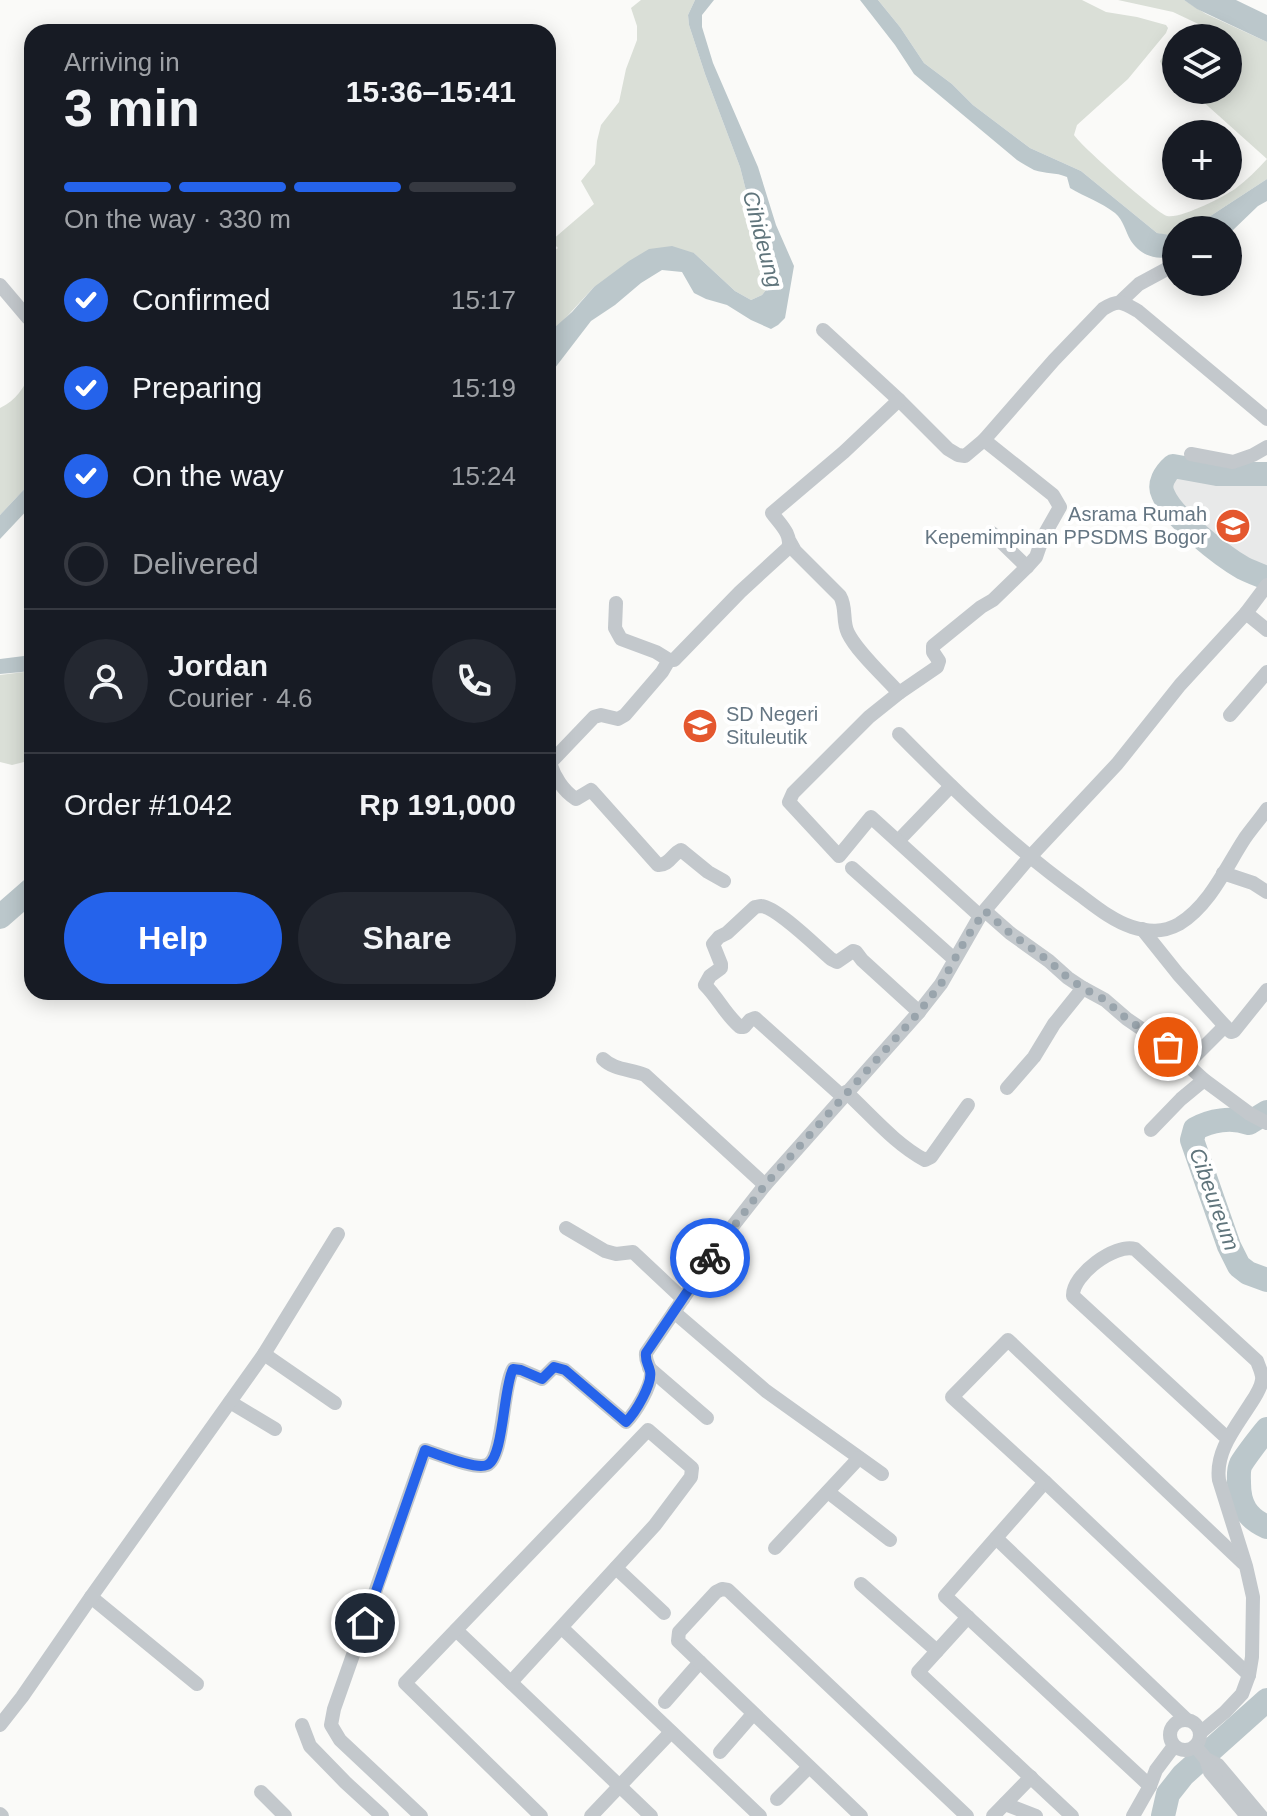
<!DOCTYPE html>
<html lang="en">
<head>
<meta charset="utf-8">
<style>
	:root { --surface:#171b24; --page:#242831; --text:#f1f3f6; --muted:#9ea1a6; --line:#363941; --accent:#2563eb }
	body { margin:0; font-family:Helvetica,sans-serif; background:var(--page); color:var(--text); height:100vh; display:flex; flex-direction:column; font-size:30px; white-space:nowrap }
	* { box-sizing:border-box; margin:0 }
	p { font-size:26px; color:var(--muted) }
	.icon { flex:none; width:44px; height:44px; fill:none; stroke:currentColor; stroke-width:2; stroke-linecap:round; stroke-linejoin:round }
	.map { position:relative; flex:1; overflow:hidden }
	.side { position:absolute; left:24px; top:24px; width:532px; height:976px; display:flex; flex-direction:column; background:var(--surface); border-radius:24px; box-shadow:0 4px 20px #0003 }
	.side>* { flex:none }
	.buttons { position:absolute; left:1162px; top:24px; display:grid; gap:16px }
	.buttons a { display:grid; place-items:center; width:80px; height:80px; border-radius:50%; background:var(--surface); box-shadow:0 4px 20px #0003; font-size:40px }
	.pin { position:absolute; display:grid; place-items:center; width:68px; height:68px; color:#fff; margin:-34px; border:4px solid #fff; border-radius:50%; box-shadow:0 2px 8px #0007 }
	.courier { position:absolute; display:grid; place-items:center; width:80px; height:80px; margin:-40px; border:6px solid #2563eb; border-radius:50%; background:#fff; color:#222; box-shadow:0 2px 10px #0007 }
	.headline em { font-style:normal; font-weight:700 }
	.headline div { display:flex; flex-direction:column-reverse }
	.headline { display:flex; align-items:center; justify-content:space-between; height:136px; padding:0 40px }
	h1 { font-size:52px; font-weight:700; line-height:60px }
	.bar { display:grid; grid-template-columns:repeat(4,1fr); gap:12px 8px; align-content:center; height:96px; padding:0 40px }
	.bar i { height:10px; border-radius:6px; background:var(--line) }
	.bar .active { background:var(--accent) }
	.bar p { grid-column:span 4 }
	.line { display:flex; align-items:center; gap:20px; padding:0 40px; border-top:2px solid var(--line) }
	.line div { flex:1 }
	.round { display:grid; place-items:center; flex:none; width:84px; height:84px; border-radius:42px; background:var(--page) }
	ol { padding:0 40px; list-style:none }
	li { display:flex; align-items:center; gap:24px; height:88px }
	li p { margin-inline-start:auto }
	li .icon { padding:8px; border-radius:50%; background:var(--accent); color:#fff; stroke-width:4 }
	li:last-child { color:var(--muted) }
	li i { width:44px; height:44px; border:4px solid var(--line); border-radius:50% }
	.primary-button { display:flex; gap:16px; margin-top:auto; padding:16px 40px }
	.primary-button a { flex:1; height:92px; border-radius:48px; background:var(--accent); color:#fff; font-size:32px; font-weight:700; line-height:92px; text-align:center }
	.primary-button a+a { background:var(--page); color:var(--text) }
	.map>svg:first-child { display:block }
	.built { fill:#e8e9e9 }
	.green { fill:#dadfd7 }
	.water { fill:#bbc7cb }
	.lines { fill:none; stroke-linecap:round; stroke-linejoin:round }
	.river { stroke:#bbc7cb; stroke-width:24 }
	.street { stroke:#c3c8cc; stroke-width:14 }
	.done { stroke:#99a4ac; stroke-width:8; stroke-dasharray:0 14.4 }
	.route { stroke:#2563eb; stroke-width:10 }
	.labels { text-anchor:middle; stroke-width:8; stroke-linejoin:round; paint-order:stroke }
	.poi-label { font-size:20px; fill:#657683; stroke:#fff; text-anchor:end }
	.water-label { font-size:22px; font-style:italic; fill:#60757c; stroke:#fff }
</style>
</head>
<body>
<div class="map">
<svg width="1267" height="1816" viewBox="0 0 1267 1816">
	<rect width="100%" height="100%" fill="#fafaf8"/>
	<path class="built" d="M1179,472l44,7 44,1v88l-4,3 -42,-24 -43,-42 -9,-10 -4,-9 6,-13z"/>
	<g class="green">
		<path d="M641,0h54l-7,15 1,10 16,49 35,93 30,118 -8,10 -11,5 -16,-9 -41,-38 -100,34 -46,50v-82l10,-7 -7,-7 43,-37 -13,-23 14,-17 2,-23 4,-16 18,-23 7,-33 11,-29v-14l-6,-18z"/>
		<path d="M878,0h204l24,12 31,5 29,8 2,3 -2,5 -38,46 -51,46 -3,10c8,12 83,78 93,81 14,3 56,-19 68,-27 12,-9 22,-19 32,-30l-77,-69h38v-52h-50l8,-7h6l15,7 4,-8 -38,-18 -55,-12h66l22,14 61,28v137l-78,51h-13v6l-2,1 -17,-4 -76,-62 -51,-23 -57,-43 -21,-21 -28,-21 -24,-36z"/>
		<path d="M1176,39v39l-14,-12 -2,-5z"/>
		<path d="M32,372v109l-32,34v-107c17,-8 23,-20 32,-36z"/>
		<path d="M32,671v89l-20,5 -12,-3v-87z"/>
	</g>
	<g class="water">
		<path d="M695,0h19l-12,15v12l11,36 45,104 18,58 18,41 -9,52 -7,7 -7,4 -20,-9 -24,-15 -21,-6 -12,-6 -12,-21 -20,-2 -21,13 -26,22 -24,16 -43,56v-40l6,-9 18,-16 22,-25 35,-26 20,-12 23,-3 22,7 41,38 16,9 11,-5 8,-10 -30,-118 -35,-93 -16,-49 -1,-10z"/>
		<path d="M860,0h18l22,27 24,36 28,21 21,21 57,43 51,23 76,62 19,3v19c-18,6 -34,2 -45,-14 -6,-10 -7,-20 -16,-28 -14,-11 -30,-16 -45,-25l-3,-11c-12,-5 -21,-3 -33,-7 -6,-3 -12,-7 -17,-10l-103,-86 -19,-29z"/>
		<path d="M1184,0h52l31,15v27l-70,-33z"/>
		<path d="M1267,179v22l-9,5 -26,25 -4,3v-4h-39z"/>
		<path d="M32,481v24l-32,34v-24z"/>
		<path d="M32,655v16l-32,3v-15z"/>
	</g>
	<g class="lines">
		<g class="river">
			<path d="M1267,474h-50l-44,-8c-8,7 -15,18 -10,28 9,23 59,62 80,74 8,4 16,7 24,10"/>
			<path d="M0,917l32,-28"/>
			<path d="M1267,1112l-18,11c-18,-6 -38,-3 -54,6l-3,11 37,106 10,20 9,7 19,7"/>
			<path d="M1267,1429c-6,7 -22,28 -26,35 -3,6 -2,13 -2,19 0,22 8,35 28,44"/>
			<path d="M1163,1816l5,-22 15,-19 84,-75"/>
		</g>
		<g class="street">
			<path d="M0,285l28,33"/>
			<path d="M1121,301l18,-17 37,-20"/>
			<path d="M823,330l76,70 49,49 10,6 7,1 19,-16 70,-80 49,-51c16,-10 19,-7 35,2l129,108"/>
			<path d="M1191,454l42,8 20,-7 14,-8"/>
			<path d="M992,533l35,34"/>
			<path d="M790,542l5,9 45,45c7,12 2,25 8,37 9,19 37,44 51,60"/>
			<path d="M616,603l-1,25 6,11 35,13 13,8"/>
			<path d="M1246,613l21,17"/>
			<path d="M1230,715l37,-43"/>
			<path d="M899,734c57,58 115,114 181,161 16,12 33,26 52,32 16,5 31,6 47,-3 31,-19 47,-57 66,-86 7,-10 15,-19 22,-29"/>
			<path d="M898,841l53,-55"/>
			<path d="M852,868l102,91"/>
			<path d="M1223,873l30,10 14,9"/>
			<path d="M724,881l-16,-9 -27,-22c-9,4 -12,16 -23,15l-67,-75 -15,9c-13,-8 -22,-23 -26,-36l44,-46 7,-2 17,4 7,-4 37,-43 7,-12h5l66,-68 48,-44c5,-13 -9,-25 -16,-35l72,-61 55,-52"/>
			<path d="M985,911l25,22 39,28 19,17 15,10 22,12 22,19 41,28 36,33 46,34 17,9"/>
			<path d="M980,916l-109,-99 -32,39 -50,-54 4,-9 76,-76 30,-24 38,-26 2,-6 -6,-9v-6l48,-39 12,-7 34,-33 9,-10 7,-20 17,-30 -7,-12 -69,-55"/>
			<path d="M1142,929l36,45 47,52"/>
			<path d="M603,1059c11,11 27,10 42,16l120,110"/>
			<path d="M1186,1065l39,-39 6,6 3,-1 33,-41"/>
			<path d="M1007,1088l27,-31 20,-33 29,-36"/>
			<path d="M846,1092c25,23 49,52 79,68l6,-3 37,-52"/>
			<path d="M843,1097l-88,-79 -5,2 -6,7h-4c-16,-14 -21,-28 -35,-42l5,-9 11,-8v-4l-8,-20 6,-7 8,-4 28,-26c2,0 4,-1 6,-1 16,1 57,42 70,53l6,3 16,-11 3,1 6,8 57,52"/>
			<path d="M1151,1130l30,-31 23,-19"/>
			<path d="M566,1228l39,23 11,3 17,-2 50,47"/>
			<path d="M674,1312l92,79 116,83"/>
			<path d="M264,1354l71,49"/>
			<path d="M649,1368l58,50"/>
			<path d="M230,1402l45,27"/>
			<path d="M1045,1482l-100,114 205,190"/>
			<path d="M828,1492l62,48"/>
			<path d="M996,1538l191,182"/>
			<path d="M775,1548l84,-90"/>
			<path d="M1243,1563l-235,-223 -56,57 93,85 204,193"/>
			<path d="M616,1568l48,45"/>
			<path d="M861,1584l76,67"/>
			<path d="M91,1597l106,87"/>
			<path d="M968,1617l-50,55 154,144"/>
			<path d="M562,1628l198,188"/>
			<path d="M456,1630l195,186"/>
			<path d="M511,1682l144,-157 36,-48 1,-9 -44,-38 -243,253 136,133"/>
			<path d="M665,1702l35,-40"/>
			<circle cx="1185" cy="1735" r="15"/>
			<path d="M0,1725l22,-28 69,-100 173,-243 74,-120"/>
			<path d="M302,1725l8,21 35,36 37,34"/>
			<path d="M1200,1733l25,-21 17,-18 7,-19 3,-18 1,-60 -7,-31 -27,-86c-4,-29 17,-53 32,-77 4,-6 10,-15 11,-23 1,-6 -3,-13 -5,-19l-122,-112c-20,-6 -63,26 -62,47l155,143"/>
			<path d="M1195,1746l11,13 12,6 43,51"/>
			<path d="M720,1752l33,-38"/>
			<path d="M1206,1759l4,13 37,44"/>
			<path d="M261,1792l24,24"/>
			<path d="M777,1799l32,-32"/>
			<path d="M1005,1804l31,12"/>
			<path d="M0,1814l2,2"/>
			<path d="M421,1816l-81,-76 -9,-15 3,-16 91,-259c13,4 50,20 62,15 17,-7 15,-77 26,-96l8,1 21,9 12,-12 11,3 61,52c9,-9 26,-36 25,-50 -2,-8 -6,-10 -5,-19l86,-126 33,-42 154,-173 22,-28 39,-68 49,-58 88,-94 63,-79 66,-72 21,-28"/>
			<path d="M591,1816l80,-84"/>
			<path d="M861,1816l-183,-175 1,-9 37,-40 6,-3 6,1 239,226"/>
			<path d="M993,1816l38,-39"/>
			<path d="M1133,1816l17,-30 6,-16 18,-24"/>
		</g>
	</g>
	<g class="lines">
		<path class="done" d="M710,1258l55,-73 154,-173 22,-28 26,-47 18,-26 25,22 39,28 19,17 15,10 22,12 22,19 41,28"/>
		<path class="route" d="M365,1623l60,-173c13,4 50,20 62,15 17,-7 16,-77 26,-96l8,1 21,9 12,-12 11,3 61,52c9,-9 27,-38 24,-51 -2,-8 -5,-10 -4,-18l64,-95"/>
	</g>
	<defs>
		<symbol id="school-disc" viewBox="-11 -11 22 22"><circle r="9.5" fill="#e4572e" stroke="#fff"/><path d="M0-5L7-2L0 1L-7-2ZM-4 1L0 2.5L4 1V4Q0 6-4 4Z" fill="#fff"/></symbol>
	</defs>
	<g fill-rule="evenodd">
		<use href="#school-disc" x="1213" y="506" width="40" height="40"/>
		<use href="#school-disc" x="680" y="706" width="40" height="40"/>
	</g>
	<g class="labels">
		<g class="poi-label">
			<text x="1207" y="521">Asrama Rumah<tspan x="1207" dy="23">Kepemimpinan PPSDMS Bogor</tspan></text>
			<text x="726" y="721" text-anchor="start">SD Negeri<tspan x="726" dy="23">Situleutik</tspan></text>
		</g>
		<g class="water-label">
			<text transform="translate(763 239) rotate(75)" y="8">Cihideung</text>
			<text transform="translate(1215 1199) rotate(70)" y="8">Cibeureum</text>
		</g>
	</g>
</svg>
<div class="buttons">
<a><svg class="icon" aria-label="layers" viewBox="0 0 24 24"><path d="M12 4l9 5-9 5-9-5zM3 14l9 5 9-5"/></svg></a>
<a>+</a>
<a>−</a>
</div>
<div class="pin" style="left:1168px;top:1047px;background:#ea580c"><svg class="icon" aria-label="bag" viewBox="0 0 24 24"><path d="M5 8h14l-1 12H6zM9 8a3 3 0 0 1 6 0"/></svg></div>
<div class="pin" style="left:365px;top:1623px;background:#1f2937"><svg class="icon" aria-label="home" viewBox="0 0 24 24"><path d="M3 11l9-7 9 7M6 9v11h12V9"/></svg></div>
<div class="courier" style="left:710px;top:1258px"><svg class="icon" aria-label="bike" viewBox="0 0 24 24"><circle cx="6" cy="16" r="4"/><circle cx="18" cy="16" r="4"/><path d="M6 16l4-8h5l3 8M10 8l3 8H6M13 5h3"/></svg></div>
<section class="side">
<div class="headline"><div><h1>3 min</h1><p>Arriving in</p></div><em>15:36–15:41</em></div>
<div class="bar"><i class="active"></i><i class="active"></i><i class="active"></i><i></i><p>On the way · 330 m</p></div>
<ol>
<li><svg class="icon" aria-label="check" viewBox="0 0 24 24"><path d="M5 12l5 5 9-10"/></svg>Confirmed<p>15:17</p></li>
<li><svg class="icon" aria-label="check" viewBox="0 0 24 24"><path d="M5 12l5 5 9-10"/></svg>Preparing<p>15:19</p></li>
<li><svg class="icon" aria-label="check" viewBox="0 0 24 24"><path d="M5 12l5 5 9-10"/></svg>On the way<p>15:24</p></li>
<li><i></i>Delivered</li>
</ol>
<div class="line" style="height:144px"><a class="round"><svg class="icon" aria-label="person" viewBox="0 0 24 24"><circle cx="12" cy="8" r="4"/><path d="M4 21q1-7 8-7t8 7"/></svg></a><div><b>Jordan</b><p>Courier · 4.6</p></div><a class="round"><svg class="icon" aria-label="phone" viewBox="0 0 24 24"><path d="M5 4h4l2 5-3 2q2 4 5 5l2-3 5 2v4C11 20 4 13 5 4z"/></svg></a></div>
<div class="line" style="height:104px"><div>Order #1042</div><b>Rp 191,000</b></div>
<div class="primary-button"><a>Help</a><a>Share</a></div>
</section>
</div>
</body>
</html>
